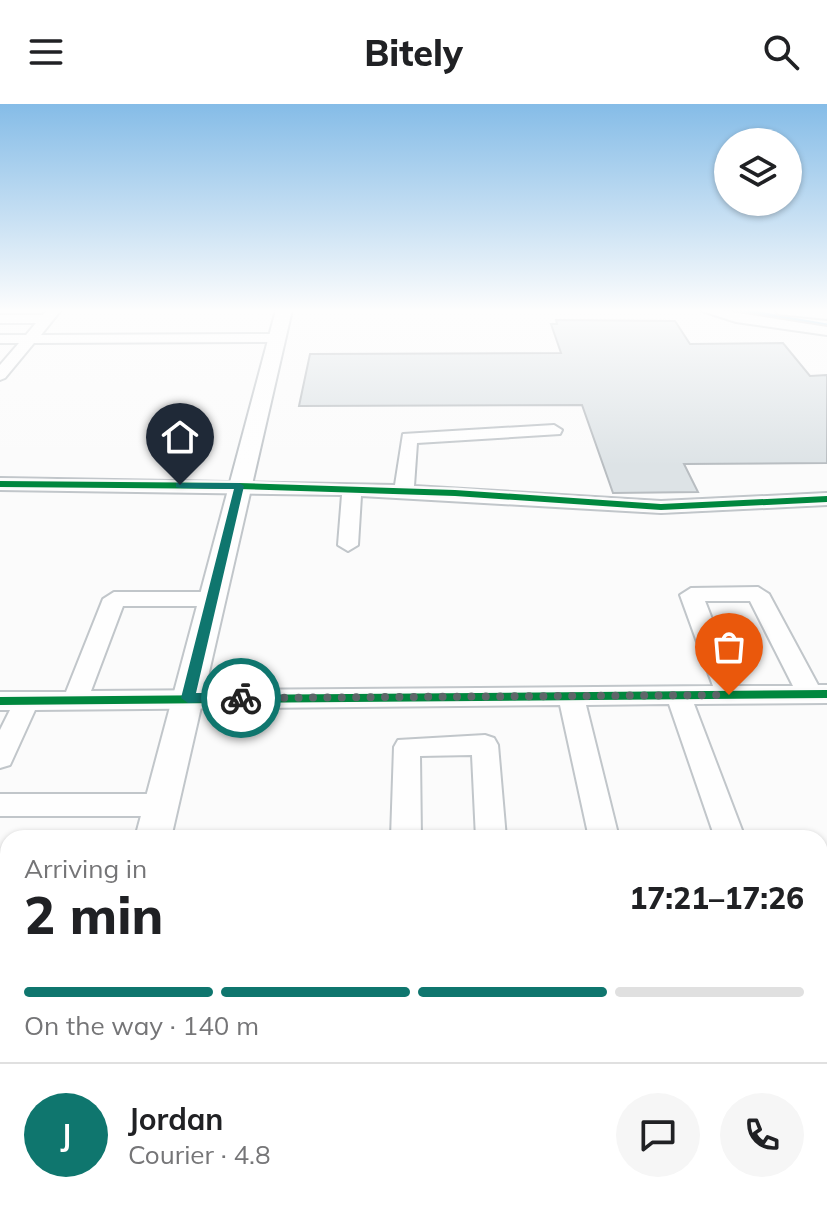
<!DOCTYPE html>
<html lang="en">
<head>
<meta charset="utf-8">
<style>
	:root { --surface:#fff; --page:#f6f6f6; --text:#202124; --muted:#757577; --line:#e0e0e0; --accent:#0f766e }
	body { margin:0; font-family:Mulish,sans-serif; background:var(--page); color:var(--text); height:100vh; display:flex; flex-direction:column; font-size:30px; white-space:nowrap }
	* { box-sizing:border-box; margin:0 }
	p { font-size:26px; color:var(--muted) }
	.icon { flex:none; width:44px; height:44px; fill:none; stroke:currentColor; stroke-width:2; stroke-linecap:round; stroke-linejoin:round }
	.map { position:relative; flex:1; overflow:hidden }
	.side { position:absolute; left:0px; top:726px; width:828px; height:392px; display:flex; flex-direction:column; background:var(--surface); border-radius:24px 24px 0 0; box-shadow:0 2px 6px #0004 }
	.side>* { flex:none }
	.buttons { position:absolute; left:714px; top:24px; display:grid; gap:16px }
	.buttons a { display:grid; place-items:center; width:88px; height:88px; border-radius:50%; background:var(--surface); box-shadow:0 2px 6px #0004; font-size:40px }
	.pin { position:absolute; display:grid; place-items:center; width:68px; height:68px; color:#fff; margin:-82px -34px; border-radius:50% 50% 50% 0; rotate:-45deg; box-shadow:0 0 8px #0007 }
	.pin .icon { rotate:45deg }
	.courier { position:absolute; display:grid; place-items:center; width:80px; height:80px; margin:-40px; border:6px solid #0f766e; border-radius:50%; background:#fff; color:#222; box-shadow:0 2px 10px #0007 }
	.overview em { font-style:normal; font-weight:800 }
	.overview div { display:flex; flex-direction:column-reverse }
	.overview { display:flex; align-items:center; justify-content:space-between; height:136px; padding:0 24px }
	h1 { font-size:52px; font-weight:800; line-height:60px }
	.bar { display:grid; grid-template-columns:repeat(4,1fr); gap:12px 8px; align-content:center; height:96px; padding:0 24px }
	.bar i { height:10px; border-radius:6px; background:var(--line) }
	.bar .selected { background:var(--accent) }
	.bar p { grid-column:span 4 }
	.line { display:flex; align-items:center; gap:20px; padding:0 24px; border-top:2px solid var(--line) }
	.line div { flex:1 }
	.round { display:grid; place-items:center; flex:none; width:84px; height:84px; border-radius:42px; background:var(--page) }
	header { display:flex; justify-content:space-between; align-items:center; height:104px; padding:0 24px; background:var(--surface); font-size:36px; font-weight:800 }
	.map>svg:first-child { display:block }
	.lines { fill:none; stroke-linecap:round; stroke-linejoin:round }
	.stream-far1 { stroke:#91c7e5; stroke-width:5 }
	.stream { stroke:#91c7e5; stroke-width:10 }
	.building { fill:#dde3e6; stroke:#b8bdc1; stroke-width:2 }
	.minor-casing { stroke:#c1c6ca; stroke-width:4 }
	.tertiary-casing { stroke:#c1c6ca; stroke-width:4 }
	.trunk-casing { stroke:#c1c6ca; stroke-width:4 }
	.minor { fill:#fefefe; fill-rule:evenodd }
	.tertiary { fill:#fefefe; fill-rule:evenodd }
	.trunk { fill:#fefefe; fill-rule:evenodd }
	.cycleway-casing { stroke:#fbfbfb; stroke-width:5 }
	.cycleway { fill:#00873e; fill-rule:evenodd }
	.route { fill:#0f766e }
	.done { stroke:#5e6669; stroke-width:8; stroke-dasharray:0 14.4 }
</style>
</head>
<body>
<header><svg class="icon" aria-label="menu" viewBox="0 0 24 24"><path d="M4 6h16M4 12h16M4 18h16"/></svg>Bitely<svg class="icon" aria-label="search" viewBox="0 0 24 24"><circle cx="10" cy="10" r="6"/><path d="M15 15l6 6"/></svg></header>
<div class="map">
<svg width="827" height="1118" viewBox="0 0 827 1118">
	<rect width="100%" height="100%" fill="#fbfbfb"/>
	<g class="lines">
		<path class="stream-far1" d="M737,206l90,16"/>
		<g class="stream">
			<path d="M820,782h7"/>
			<path d="M0,797l8,-1"/>
		</g>
	</g>
	<path class="building" d="M556,216l119,1 15,23 93,-1 27,33 17,-1v88l-143,1 14,28 -85,1 -31,-88 -283,1 11,-52 251,-1 -10,-29h6z"/>
	<g class="lines">
		<defs>
			<g id="minor">
				<path d="M47,206h14l-20,25 236,-1 7,4 -7,4 -243,1 -29,35 -5,2v-15l19,-22h-19v-8h26l10,-12h-36v-8h43z"/>
				<path d="M699,206h21l107,17v8l-91,-13z"/>
				<path d="M554,321l8,5 -2,4 -143,9 -3,43 247,15 166,-8v12l-166,8 -300,-17 -3,49 -10,6 -10,-6 4,-50 -342,-5v-12l395,7 8,-51z"/>
				<path d="M758,483l11,7 49,91h9v18l-133,1 51,134h-30l-46,-134 -83,1 33,133h-30l-29,-133 -525,5 -25,55 -10,3v-38l10,-20h-10v-18h66l37,-93 11,-7h98l11,7 -11,7h-89l-32,85 622,-5 -33,-91 11,-7zM705,497h45l43,85h-55z"/>
				<path d="M485,631l9,3 4,7 8,93h-30l-4,-83 -52,1 1,82h-30l3,-91 4,-7z"/>
				<path d="M0,690h161l10,3 4,8 -4,8 -10,3h-161z"/>
				<rect x="820" y="963" width="7" height="36"/>
				<path d="M254,1110h40v8h-42z"/>
			</g>
			<g id="tertiary">
				<path d="M276,206h16l-121,528h-36z"/>
				<rect x="820" y="793" width="7" height="34"/>
				<rect x="0" y="804" width="8" height="36"/>
			</g>
			<path id="trunk" d="M775,206h52v9l-49,-5z"/>
		</defs>
		<use href="#minor" class="minor-casing"/>
		<use href="#tertiary" class="tertiary-casing"/>
		<use href="#trunk" class="trunk-casing"/>
		<use href="#minor" class="minor"/>
		<use href="#tertiary" class="tertiary"/>
		<use href="#trunk" class="trunk"/>
		<defs>
			<g id="cycleway">
				<path d="M0,377l239,2 216,7 206,14 166,-8v6l-166,8 -206,-14 -216,-7 -239,-2z"/>
				<path d="M827,586v8l-827,7v-8z"/>
			</g>
		</defs>
		<use href="#cycleway" class="cycleway-casing"/>
		<use href="#cycleway" class="cycleway"/>
	</g>
	<linearGradient id="sky" x2="0" y2="1"><stop stop-color="#85bce7"/><stop offset="0.57" stop-color="#fdfdfd"/><stop offset="1" stop-color="#fdfdfd" stop-opacity="0"/></linearGradient>
	<rect width="827" height="362" fill="url(#sky)"/>
	<path class="route" d="M176,379h63l5,3 -48,207h45l5,1v7l-58,2 -7,-5 53,-209 -54,-1 -4,-1z"/>
	<g class="lines">
		<path class="done" d="M241,594l488,-3"/>
	</g>
</svg>
<div class="buttons">
<a><svg class="icon" aria-label="layers" viewBox="0 0 24 24"><path d="M12 4l9 5-9 5-9-5zM3 14l9 5 9-5"/></svg></a>
</div>
<div class="pin" style="left:729px;top:591px;background:#ea580c"><svg class="icon" aria-label="bag" viewBox="0 0 24 24"><path d="M5 8h14l-1 12H6zM9 8a3 3 0 0 1 6 0"/></svg></div>
<div class="pin" style="left:180px;top:381px;background:#1f2937"><svg class="icon" aria-label="home" viewBox="0 0 24 24"><path d="M3 11l9-7 9 7M6 9v11h12V9"/></svg></div>
<div class="courier" style="left:241px;top:594px"><svg class="icon" aria-label="bike" viewBox="0 0 24 24"><circle cx="6" cy="16" r="4"/><circle cx="18" cy="16" r="4"/><path d="M6 16l4-8h5l3 8M10 8l3 8H6M13 5h3"/></svg></div>
<section class="side">
<div class="overview"><div><h1>2 min</h1><p>Arriving in</p></div><em>17:21–17:26</em></div>
<div class="bar"><i class="selected"></i><i class="selected"></i><i class="selected"></i><i></i><p>On the way · 140 m</p></div>
<div class="line" style="height:144px"><b class="round" style="background:var(--accent);color:#fff">J</b><div><b>Jordan</b><p>Courier · 4.8</p></div><a class="round"><svg class="icon" aria-label="chat" viewBox="0 0 24 24"><path d="M4 5h16v11H9l-5 4z"/></svg></a><a class="round"><svg class="icon" aria-label="phone" viewBox="0 0 24 24"><path d="M5 4h4l2 5-3 2q2 4 5 5l2-3 5 2v4C11 20 4 13 5 4z"/></svg></a></div>
</section>
</div>
</body>
</html>
